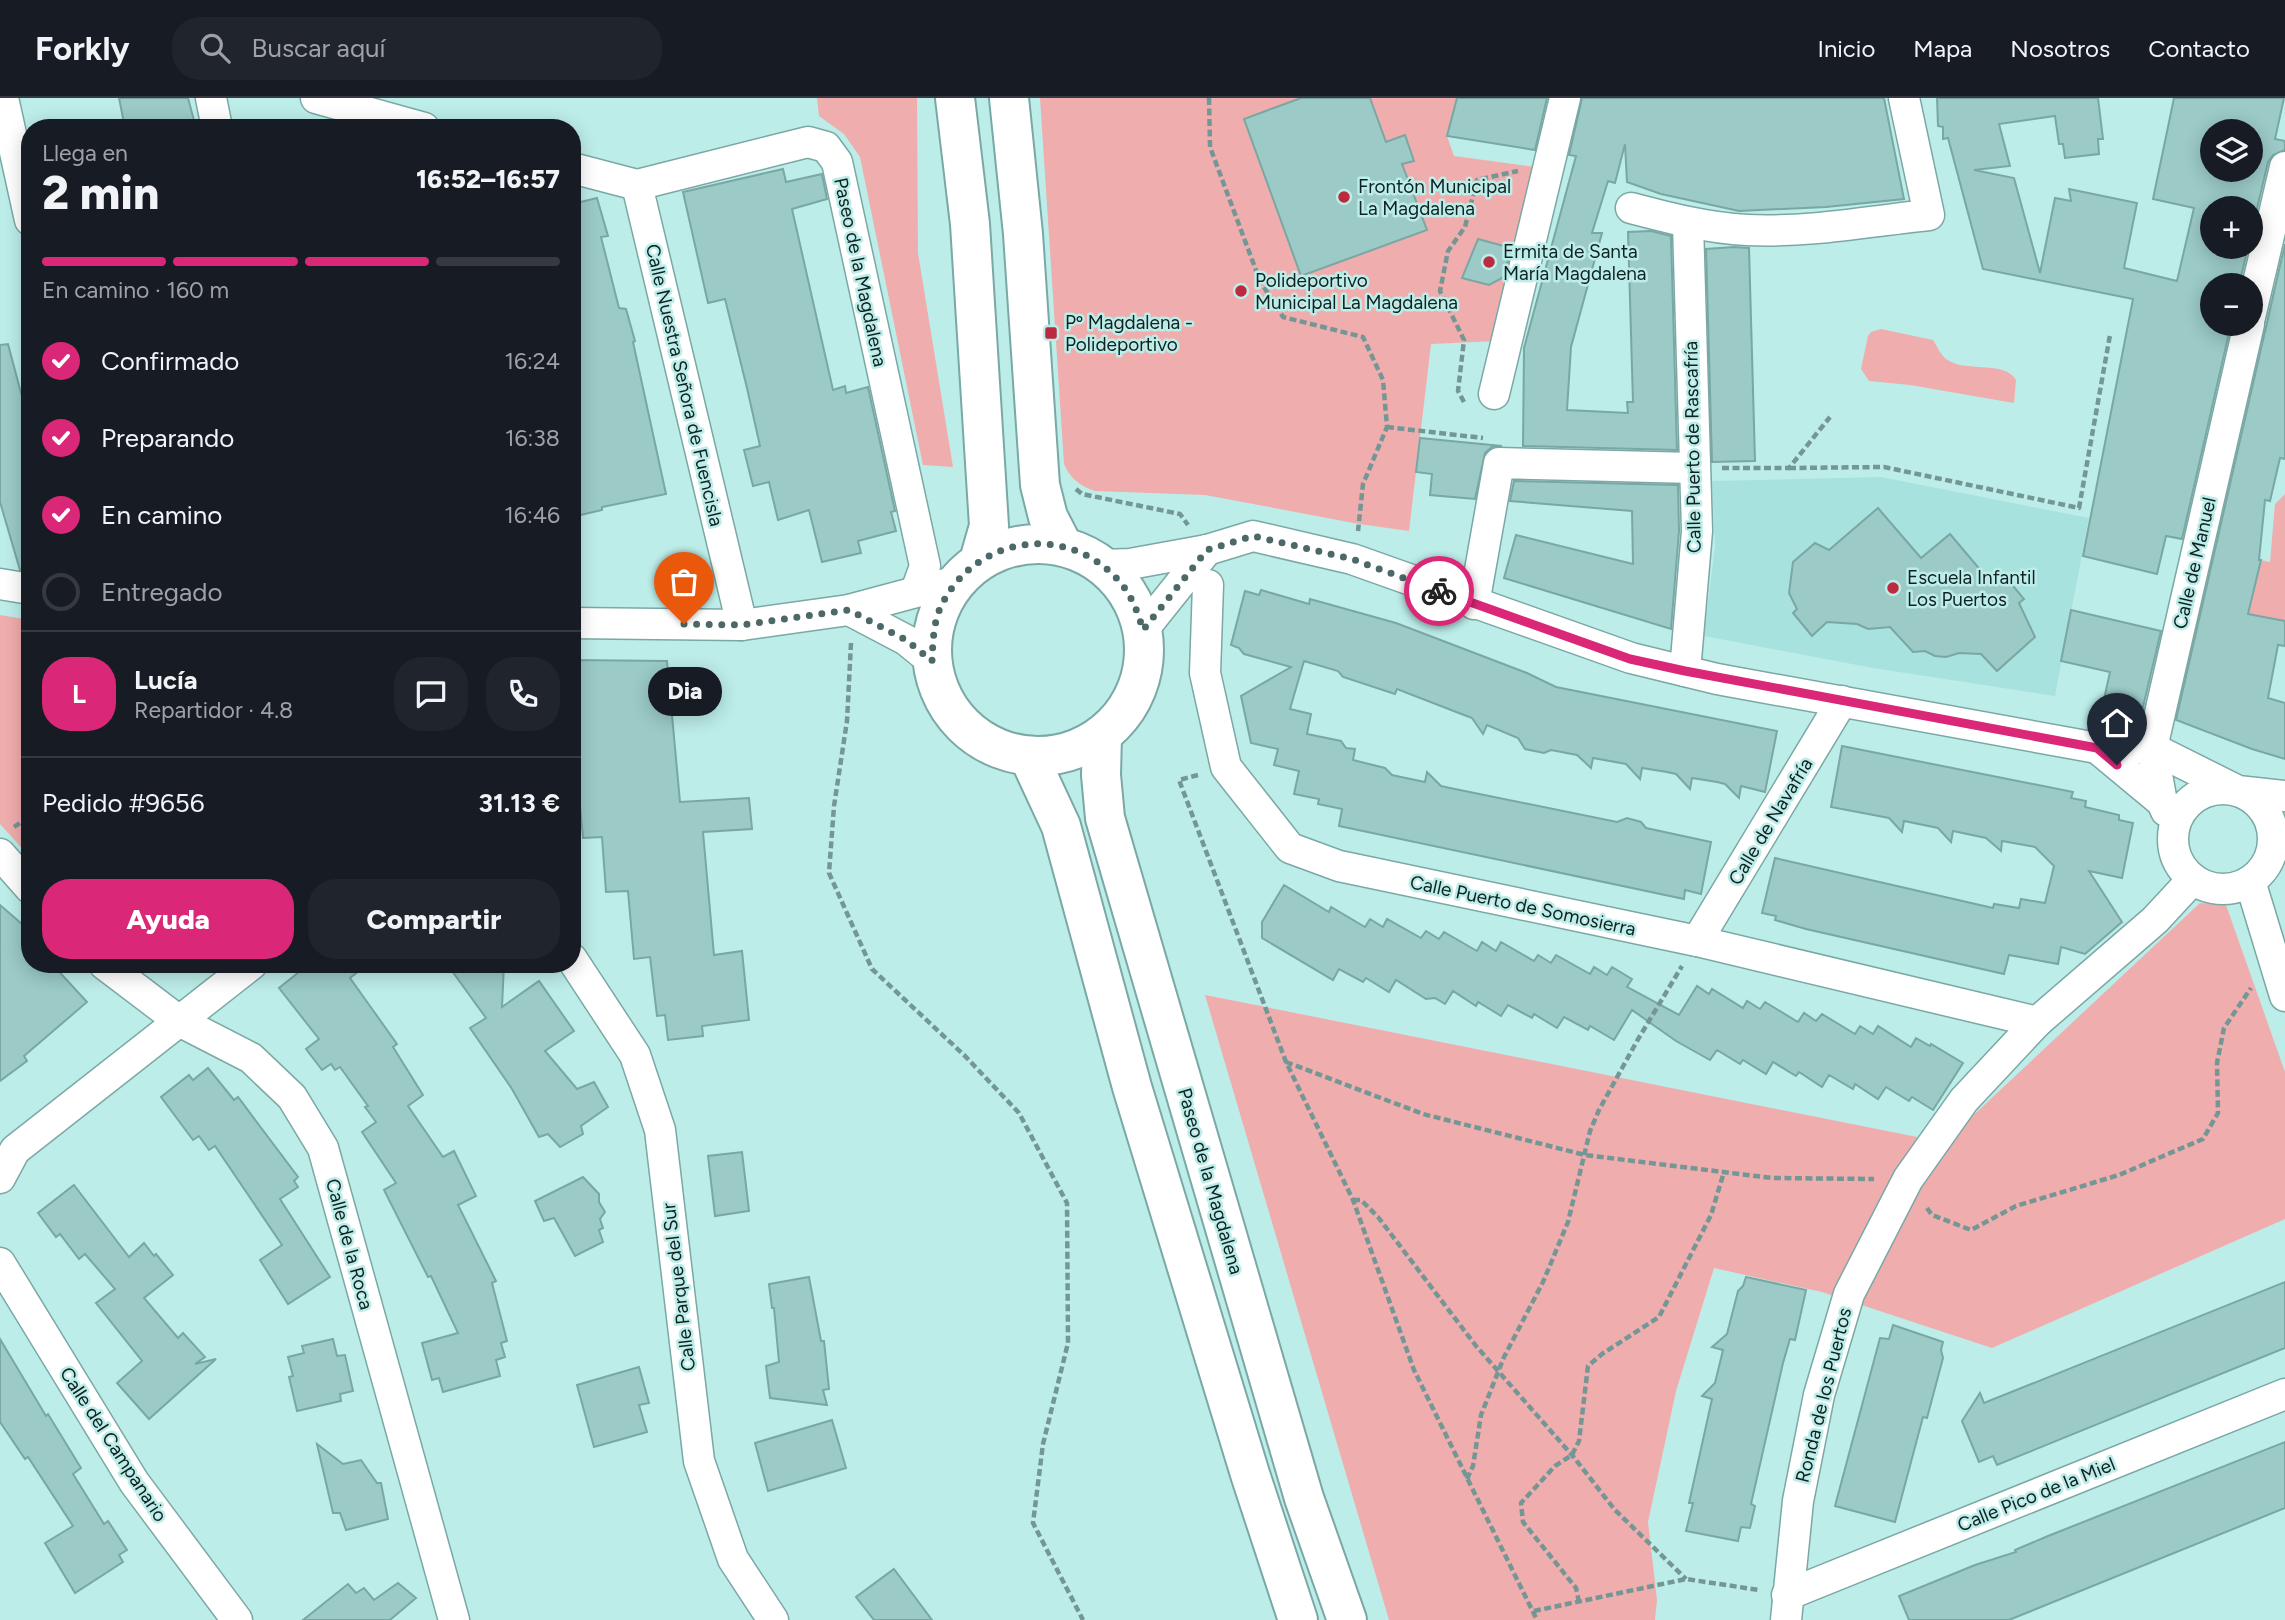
<!DOCTYPE html>
<html lang="es">
<head>
<meta charset="utf-8">
<style>
	:root { --surface:#171b24; --page:#20242c; --text:#f1f3f6; --muted:#9ea1a6; --line:#363941; --accent:#db2777 }
	body { margin:0; font-family:Figtree,sans-serif; background:var(--page); color:var(--text); height:100vh; display:flex; flex-direction:column; font-size:26px; white-space:nowrap }
	* { box-sizing:border-box; margin:0 }
	p { font-size:23px; color:var(--muted) }
	.icon { flex:none; width:38px; height:38px; fill:none; stroke:currentColor; stroke-width:2; stroke-linecap:round; stroke-linejoin:round }
	.map { position:relative; flex:1; overflow:hidden }
	.drawer { position:absolute; left:21px; top:21px; width:560px; height:854px; display:flex; flex-direction:column; background:var(--surface); border-radius:28px; box-shadow:0 4px 18px #0003 }
	.drawer>* { flex:none }
	.controls { position:absolute; left:2200px; top:21px; display:grid; gap:14px }
	.controls a { display:grid; place-items:center; width:63px; height:63px; border-radius:50%; background:var(--surface); box-shadow:0 4px 18px #0003; font-size:35px }
	.pin { position:absolute; display:grid; place-items:center; width:60px; height:60px; color:#fff; margin:-72px -30px; border-radius:50% 50% 50% 0; rotate:-45deg; box-shadow:0 0 7px #0007 }
	.pin .icon { rotate:45deg }
	.courier { position:absolute; display:grid; place-items:center; width:70px; height:70px; margin:-35px; border:5px solid #db2777; border-radius:50%; background:#fff; color:#222; box-shadow:0 2px 9px #0007 }
	.bubble { position:absolute; height:49px; border-radius:24px; background:var(--surface); box-shadow:0 4px 18px #0003; font-size:23px; font-weight:800; line-height:49px; text-align:center }
	.head em { font-style:normal; font-weight:800 }
	.head div { display:flex; flex-direction:column-reverse }
	.head { display:flex; align-items:center; justify-content:space-between; height:119px; padding:0 21px }
	h1 { font-size:46px; font-weight:800; line-height:52px }
	.bar { display:grid; grid-template-columns:repeat(4,1fr); gap:10px 7px; align-content:center; height:84px; padding:0 21px }
	.bar i { height:9px; border-radius:5px; background:var(--line) }
	.bar .on { background:var(--accent) }
	.bar p { grid-column:span 4 }
	.line { display:flex; align-items:center; gap:18px; padding:0 21px; border-top:2px solid var(--line) }
	.line div { flex:1 }
	.round { display:grid; place-items:center; flex:none; width:74px; height:74px; border-radius:28px; background:var(--page) }
	ol { padding:0 21px; list-style:none }
	li { display:flex; align-items:center; gap:21px; height:77px }
	li p { margin-inline-start:auto }
	li .icon { padding:7px; border-radius:50%; background:var(--accent); color:#fff; stroke-width:4 }
	li:last-child { color:var(--muted) }
	li i { width:38px; height:38px; border:4px solid var(--line); border-radius:50% }
	.cta { display:flex; gap:14px; margin-top:auto; padding:14px 21px }
	.cta a { flex:1; height:80px; border-radius:28px; background:var(--accent); color:#fff; font-size:28px; font-weight:800; line-height:80px; text-align:center }
	.cta a+a { background:var(--page); color:var(--text) }
	header { display:flex; align-items:center; gap:42px; box-sizing:border-box; height:98px; padding:0 35px; background:var(--surface); border-bottom:2px solid var(--line) }
	header strong { font-size:33px }
	nav { display:flex; gap:38px; margin-inline-start:auto; font-size:24px }
	.search { width:490px; height:63px; background:var(--page); display:flex; align-items:center; gap:18px; box-sizing:border-box; padding:0 24px; border-radius:28px; color:var(--muted); font-size:26px }
	.map>svg:first-child { display:block }
	.built { fill:#a8e2de }
	.green { fill:#f0adad }
	.building { fill:#9bcac7; stroke:#79a7a4; stroke-width:2; fill-rule:evenodd }
	.lines { fill:none; stroke-linecap:round; stroke-linejoin:round }
	.street-casing { stroke:#7aa8a5; stroke-width:33 }
	.secondary-casing { stroke:#7aa8a5; stroke-width:42 }
	.path { stroke:#749795; stroke-width:4.5; stroke-dasharray:7 3.5; stroke-linecap:butt }
	.street { stroke:#fff; stroke-width:30 }
	.secondary { stroke:#fff; stroke-width:38 }
	.done { stroke:#4c6967; stroke-width:7; stroke-dasharray:0 12.6 }
	.route { stroke:#db2777; stroke-width:9 }
	.poi-dot { fill:#bb2a3e; stroke:#bdede9; stroke-width:2.5 }
	.labels { text-anchor:middle; stroke-width:5; stroke-linejoin:round; paint-order:stroke }
	.poi-label { font-size:19px; fill:#0f2221; stroke:#bdede9; text-anchor:start }
	.street-label { font-size:19px; fill:#0f2221; stroke:#bdede9 }
</style>
</head>
<body>
<header>
<strong>Forkly</strong>
<div class="search"><svg class="icon" aria-label="search" viewBox="0 0 24 24"><circle cx="10" cy="10" r="6"/><path d="M15 15l6 6"/></svg>Buscar aquí</div>
<nav><a>Inicio</a><a>Mapa</a><a>Nosotros</a><a>Contacto</a></nav>
</header>
<div class="map">
<svg width="2285" height="1522" viewBox="0 0 2285 1522">
	<rect width="100%" height="100%" fill="#bdede9"/>
	<path class="built" d="M1881,379l208,41 -34,178 -182,-28 -169,-32 11,-90 -3,-65z"/>
	<g class="green">
		<path d="M817,0h100l1,155 35,214 -30,-2 -63,-308 -16,-23 -25,-18z"/>
		<path d="M1040,0h417l-10,38 7,20 82,11 -39,174 -66,3 -22,187 -50,-7 -154,-29 -110,-4c-15,-5 -25,-13 -31,-27z"/>
		<path d="M1881,231l52,11c4,6 7,14 13,19 18,14 59,1 70,21l-2,23 -104,-18 -41,-4 -8,-12 7,-33 3,-4z"/>
		<path d="M2285,396v153l-8,-2 -7,37 -83,-21 25,-111 58,12 5,-58z"/>
		<path d="M0,517l30,5v237l-30,-33z"/>
		<path d="M2200,805l26,2 59,167v147l-293,129 -170,-56 -108,-24 -38,123 -28,131 9,78 -2,20h-266l-184,-625 712,142 47,-13z"/>
	</g>
	<g class="building">
		<path d="M119,0h69l8,30h-71z"/>
		<path d="M1301,0h69l16,44 19,-7 9,26 -12,3 25,66 -126,46 -57,-157z"/>
		<path d="M1457,0h90l-12,52 -88,-14z"/>
		<path d="M1582,0h302l20,101 -78,8 -87,4 -78,-17 -34,-12 -2,-38 -10,39 -7,-2 -16,52h10l-31,114 -4,63 61,3 -1,-11h6l-5,-170 23,-1 20,5 6,214 -154,-4 1,-98 52,-192 -7,-1z"/>
		<path d="M1937,0h161l5,41h-5l1,15 -34,4 -2,-14h-4l-4,-28 -56,8 11,42 -36,4 40,8 26,95 15,-75 16,3 -2,-12 68,14 -13,65 53,13 17,-73 -41,-9 21,-101h110l-9,41 10,2v9l-12,5 -5,7 -18,76v-30h-38v39h36l-9,38h-27v39h19l-49,215 -16,-3 -9,38 -74,-18 50,-257 -150,-30 -35,-131 -5,1v-12l-5,-1zM2212,33h38v39h-38z"/>
		<path d="M783,71l3,13 36,-8 5,25 -35,10 41,181 12,-4 1,7 22,-6 27,124 -4,1 5,19 -38,10 3,12 -39,9 -13,-52 -31,10 -9,-38 -16,4 -9,-36 16,-4 -13,-58 -22,-89 -17,4 -25,-111z"/>
		<path d="M597,100l11,38 -7,1 18,71 7,1 9,32 -2,1 33,152 -64,13v3l-30,7v-313z"/>
		<path d="M1478,141l33,9 -7,29 -15,8 -27,-7z"/>
		<path d="M2285,146v215l-5,-1 -10,43 -5,-1 -6,60h2l-13,54 37,7v25l-7,-1 -10,53 17,5v56l-33,-10 -76,-29z"/>
		<path d="M1734,149l15,1 6,213 -43,1 -6,-213z"/>
		<path d="M8,246l17,64 5,-1v164l-10,-1 -20,-68v-157z"/>
		<path d="M1420,340l82,8 -10,1 -7,6 -10,46 -45,-4 2,-21 -16,-2z"/>
		<path d="M1514,383l164,4 1,46 -8,98 -167,-51 12,-43 117,29 -1,-53 -122,-10z"/>
		<path d="M1878,410l43,50 29,-24 43,51 11,-10 20,24 -5,4 16,34 -38,34 -16,-17 -22,-1 -13,4 -11,-1 -10,-5 -12,1 -23,-25 -22,2 -11,-5 -30,-2 -15,14 -19,-23 4,-4 -8,-16 4,-31 22,-19 14,7z"/>
		<path d="M1261,492l48,14 1,-5 86,24 131,50 29,14 221,44 -12,61 -24,-6 -2,12 -14,-14 -8,-2 -25,-4 -2,11 -14,-15 -9,-2 -25,-4 -2,11 -14,-15 -33,-6 -2,10 -14,-13 -26,-5 -7,3 -19,-4 -7,-11 -31,-13 -4,9 -11,-16 -8,-3 -67,-26 -2,5 -52,-17 -5,-6 -34,-10 -14,48 21,5 -4,20 34,7 5,7 9,1 -2,11 32,8 7,7 9,2 24,5 2,-10 14,14 9,2 167,34 10,-4 14,4 5,6 65,14 -10,52 -16,-4 -1,9 -345,-73 3,-17 -24,-5 1,-5 -25,-5 5,-23 -25,-6 4,-16 -27,-6 -10,-47 50,-29 -47,-13 -5,-6 -8,-3 14,-54 14,4z"/>
		<path d="M2071,512l90,21 -19,80 -39,-7 7,-32 -49,-11z"/>
		<path d="M572,562l95,1 13,141 69,-4 3,31 -49,3 11,123 28,-4 7,69 -47,6 1,10 -35,4 -3,-25 -8,1 -7,-59 -16,2 -6,-68 -22,1 -4,-55 -19,1 -11,-118z"/>
		<path d="M1842,648l231,46 -2,6 15,3 -1,6 34,8v5l14,3 -11,55 -33,-7 33,51 -37,32 -24,-7 -3,17 -49,-9 -5,19 -198,-45 -31,-9 1,-4 -14,-3 13,-55 218,50 1,-4 25,4 2,-9 24,4 9,-37 -19,-19 -33,-6 -1,10 -15,-13 -33,-7 -2,11 -13,-14 -34,-7 -2,11 -13,-14 -58,-11z"/>
		<path d="M1284,787l45,27 2,-5 34,20 5,-8 13,8 4,-8 34,19 5,-7 13,8 5,-7 33,19 5,-9 14,9 5,-9 33,19 4,-6 13,8 5,-8 34,19 4,-7 13,8 5,-8 20,12 -5,8 52,28 18,-29 12,8 3,-5 31,19 4,-7 13,8 5,-7 33,20 6,-9 12,8 6,-7 33,20 5,-8 13,8 5,-8 33,21 5,-9 14,8 1,-2 32,19 -30,47 -21,-13 -3,4 -23,-14 -8,12 -23,-15 -2,5 -24,-14 -7,12 -23,-15 -3,4 -23,-14 -7,12 -23,-14 -3,4 -23,-14 -7,10 -34,-19 -44,-31 -18,30 -24,-14 -2,4 -24,-13 -7,11 -23,-14 -2,4 -24,-13 -7,11 -23,-14 -2,4 -23,-15 -8,13 -10,-6 -9,1 -30,-19 -7,12 -23,-14 -3,4 -24,-13 -6,11 -71,-42v-16z"/>
		<path d="M0,807l30,26v33h22l35,38 -63,54 3,5 -27,20z"/>
		<path d="M309,866h59l-18,14 47,66 -4,3 30,48 -15,11 35,51 11,-6 22,45 -18,9 38,76 -4,2 15,58 -6,2 4,14 -9,3 4,16 -57,16 -4,-14 -7,2 -10,-37 36,-10 -27,-57 -3,1 -44,-87 12,-7 -34,-51 14,-10 -11,-15 3,-1 -28,-39 -5,3 -4,-6 -9,6 -16,-21 13,-10 -40,-51z"/>
		<path d="M447,866h57l-2,43 37,-26 35,50 -29,20 32,38 17,-7 14,25 -27,19 2,8 -23,13 -12,-13 -9,3 -27,-48 -42,-61 16,-10z"/>
		<path d="M208,970l26,32 4,-3 60,80 -4,4 4,6 -18,12 50,78 -42,27 -28,-44 22,-15 -67,-99 -6,4 -10,-14 -6,4 -32,-43 28,-22 4,5z"/>
		<path d="M742,1054l7,59 -34,5 -7,-60z"/>
		<path d="M583,1079l16,17v8l6,10 -5,7 3,9 -4,2 4,12 -28,14 -21,-38 -10,3 -9,-20z"/>
		<path d="M74,1087l55,72 15,-14 10,13 2,-2 17,21 -29,23 34,40 5,-5 22,24 -10,7 21,-5 -67,60 -32,-36 25,-22 -46,-58 19,-14 -30,-35 -6,5 -19,-25 -4,3 -18,-24z"/>
		<path d="M809,1179l12,64h3l5,48 -6,1 4,15 -57,-7 -4,-32 13,-4 -5,-54h-2l-3,-24z"/>
		<path d="M1746,1179l60,13 -11,50 -5,-1 -7,24 -32,141 4,2 -5,22 -9,-1 -3,14 -52,-10 7,-28h-4l23,-104 -10,-3 13,-13 8,-33 -11,-3 15,-13 11,-43 5,-5z"/>
		<path d="M2285,1184v66l-288,117 -4,-9 -14,6 -17,-41 18,-28 4,10z"/>
		<path d="M1893,1227l50,17 -2,8 2,8 -16,60 -4,-1 -28,105 -60,-16 45,-168 9,1z"/>
		<path d="M0,1241l46,77 2,-2 33,54 -8,6 31,50 4,-3 19,29 -8,5 4,7 -48,31 -30,-50 28,-17 -45,-69 -3,2 -25,-37z"/>
		<path d="M333,1241l4,17 8,-1 8,36 -13,3 1,7 -44,10 -8,-34 4,-1 -5,-19 16,-4 -2,-7z"/>
		<path d="M639,1269l10,36 -10,2 8,27 -53,15 -17,-62z"/>
		<path d="M832,1322l14,48 -78,23 -13,-48z"/>
		<path d="M2285,1344v66l-276,112h-100l-10,-24 76,-31 41,-13 -1,-2 33,-14z"/>
		<path d="M317,1346l26,20 18,-4 16,23h4l7,36 -42,11 -6,-17h-7z"/>
		<path d="M894,1471l38,51h-58l-18,-23z"/>
		<path d="M398,1485l18,15 -26,22h-87l45,-36 8,9 8,-5 10,12z"/>
	</g>
	<g class="lines">
		<defs>
			<g id="street">
				<path d="M3,0l27,122"/>
				<path d="M211,0l6,30"/>
				<path d="M316,0l108,30"/>
				<path d="M572,70l65,17 171,-43 18,5 11,15 88,404 -9,25"/>
				<path d="M637,87l105,440"/>
				<path d="M1631,110c38,10 76,20 116,22 61,3 123,-9 182,-15l-25,-117"/>
				<path d="M2250,219l35,-150"/>
				<path d="M1494,296l71,-296"/>
				<path d="M1103,467l27,-1 77,-14 46,-14 99,23 279,99 86,21 380,69h55l86,43 47,5"/>
				<path d="M0,486l30,5"/>
				<path d="M1208,487l-3,88 21,94 64,81 49,18 358,75 340,81"/>
				<path d="M1474,506l25,-141 195,5"/>
				<path d="M849,512l57,30 26,21"/>
				<path d="M572,525l170,2 107,-15 108,-29"/>
				<path d="M1143,532l64,-80"/>
				<path d="M1685,573l12,-140 -9,-308"/>
				<path d="M2097,650l65,54 4,9"/>
				<circle cx="2223" cy="741" r="50"/>
				<path d="M2162,704l-10,-54 97,-424"/>
				<path d="M0,756l30,34"/>
				<path d="M2250,783l35,115"/>
				<path d="M1697,843l145,-240"/>
				<path d="M572,861l63,96 25,75 39,331 34,98 40,61"/>
				<path d="M104,866l75,57 72,37 41,39 31,51 131,472"/>
				<path d="M0,1080l15,-28 237,-186"/>
				<path d="M0,1165l134,219 103,138"/>
				<path d="M1787,1497l498,-201"/>
				<path d="M1786,1522l12,-119 21,-106 30,-101 59,-115 56,-79 73,-78 118,-102 38,-41"/>
			</g>
			<g id="secondary">
				<path d="M955,0l15,126 19,302 -10,35"/>
				<path d="M1009,0l14,136 17,251 8,32 15,29"/>
				<circle cx="1038" cy="552" r="106"/>
				<path d="M1102,638l-1,39 4,43 199,680 43,122"/>
				<path d="M1029,659l32,69 71,261 118,387 48,146"/>
			</g>
		</defs>
		<use href="#street" class="street-casing"/>
		<use href="#secondary" class="secondary-casing"/>
		<g class="path">
			<path d="M1209,0l1,49 50,134 23,36 80,20 20,43 4,47 -24,57 -5,47"/>
			<path d="M1464,304l-6,-11 6,-51 -24,-49 8,-40 17,-24 12,-47 41,-9"/>
			<path d="M1387,329l96,11"/>
			<path d="M1722,370h67l41,-51"/>
			<path d="M1789,370l95,-1 195,41 31,-173"/>
			<path d="M1076,391l6,5 98,20 8,11"/>
			<path d="M851,545l-4,78 -13,85 -5,67 43,96 93,87 54,57 48,90 1,140 -25,101 -10,79 50,97"/>
			<path d="M1198,677l-19,5 107,282 67,138 61,170 123,250"/>
			<path d="M14,729l16,-11"/>
			<path d="M1286,964l137,52 162,41 187,23 102,1"/>
			<path d="M1353,1102h8l17,17 98,129 96,109 43,55 71,69"/>
			<path d="M1927,1110l5,7 39,15 45,-24 103,-31 84,-36 15,-26 -1,-50 7,-35 27,-40"/>
			<path d="M1467,1381l6,-13 8,-51 23,-58 39,-75 25,-60 22,-91 9,-21 38,-69 45,-75"/>
			<path d="M1579,1504l-3,-14 -53,-66 -2,-19 34,-37 17,-11 7,-14 9,-75 14,-12 57,-37 52,-102 13,-43"/>
			<path d="M1534,1513l152,-32 73,11"/>
		</g>
		<use href="#street" class="street"/>
		<use href="#secondary" class="secondary"/>
	</g>
	<g class="lines">
		<path class="done" d="M684,526l58,1 107,-15 57,30 26,21c1,-19 1,-39 10,-57 36,-70 127,-81 178,-22 12,14 18,31 23,48l64,-80 46,-14 99,23 87,32"/>
		<path class="route" d="M1439,493l191,68 55,12 412,77 20,17"/>
	</g>
	<g class="poi-dot">
		<circle cx="1344" cy="99" r="7"/>
		<circle cx="1489" cy="164" r="7"/>
		<circle cx="1241" cy="193" r="7"/>
		<rect x="1044" y="228" width="14" height="14" rx="3.5"/>
		<circle cx="1893" cy="490" r="7"/>
	</g>
	<g class="labels">
		<g class="poi-label">
			<text x="1358" y="95">Frontón Municipal<tspan x="1358" dy="22">La Magdalena</tspan></text>
			<text x="1503" y="160">Ermita de Santa<tspan x="1503" dy="22">María Magdalena</tspan></text>
			<text x="1255" y="189">Polideportivo<tspan x="1255" dy="22">Municipal La Magdalena</tspan></text>
			<text x="1065" y="231">Pº Magdalena -<tspan x="1065" dy="22">Polideportivo</tspan></text>
			<text x="1907" y="486">Escuela Infantil<tspan x="1907" dy="22">Los Puertos</tspan></text>
		</g>
		<g class="street-label">
			<text transform="translate(861 174) rotate(78)" y="7">Paseo de la Magdalena</text>
			<text transform="translate(685 287) rotate(77)" y="7">Calle Nuestra Señora de Fuencisla</text>
			<text transform="translate(1692 349) rotate(-91)" y="7">Calle Puerto de Rascafría</text>
			<text transform="translate(2194 465) rotate(-77)" y="7">Calle de Manuel</text>
			<text transform="translate(1770 723) rotate(-59)" y="7">Calle de Navafría</text>
			<text transform="translate(1523 807) rotate(12)" y="7">Calle Puerto de Somosierra</text>
			<text transform="translate(1211 1083) rotate(74)" y="7">Paseo de la Magdalena</text>
			<text transform="translate(350 1146) rotate(75)" y="7">Calle de la Roca</text>
			<text transform="translate(678 1189) rotate(-97)" y="7">Calle Parque del Sur</text>
			<text transform="translate(1823 1297) rotate(-76)" y="7">Ronda de los Puertos</text>
			<text transform="translate(114 1346) rotate(57)" y="7">Calle del Campanario</text>
			<text transform="translate(2036 1396) rotate(-22)" y="7">Calle Pico de la Miel</text>
		</g>
	</g>
</svg>
<div class="controls">
<a><svg class="icon" aria-label="layers" viewBox="0 0 24 24"><path d="M12 4l9 5-9 5-9-5zM3 14l9 5 9-5"/></svg></a>
<a>+</a>
<a>−</a>
</div>
<div class="pin" style="left:684px;top:526px;background:#ea580c"><svg class="icon" aria-label="bag" viewBox="0 0 24 24"><path d="M5 8h14l-1 12H6zM9 8a3 3 0 0 1 6 0"/></svg></div>
<div class="pin" style="left:2117px;top:667px;background:#1f2937"><svg class="icon" aria-label="home" viewBox="0 0 24 24"><path d="M3 11l9-7 9 7M6 9v11h12V9"/></svg></div>
<div class="courier" style="left:1439px;top:493px"><svg class="icon" aria-label="bike" viewBox="0 0 24 24"><circle cx="6" cy="16" r="4"/><circle cx="18" cy="16" r="4"/><path d="M6 16l4-8h5l3 8M10 8l3 8H6M13 5h3"/></svg></div>
<div class="bubble" style="left:648px;top:569px;width:74px">Dia</div>
<section class="drawer">
<div class="head"><div><h1>2 min</h1><p>Llega en</p></div><em>16:52–16:57</em></div>
<div class="bar"><i class="on"></i><i class="on"></i><i class="on"></i><i></i><p>En camino · 160 m</p></div>
<ol>
<li><svg class="icon" aria-label="check" viewBox="0 0 24 24"><path d="M5 12l5 5 9-10"/></svg>Confirmado<p>16:24</p></li>
<li><svg class="icon" aria-label="check" viewBox="0 0 24 24"><path d="M5 12l5 5 9-10"/></svg>Preparando<p>16:38</p></li>
<li><svg class="icon" aria-label="check" viewBox="0 0 24 24"><path d="M5 12l5 5 9-10"/></svg>En camino<p>16:46</p></li>
<li><i></i>Entregado</li>
</ol>
<div class="line" style="height:126px"><b class="round" style="background:var(--accent);color:#fff">L</b><div><b>Lucía</b><p>Repartidor · 4.8</p></div><a class="round"><svg class="icon" aria-label="chat" viewBox="0 0 24 24"><path d="M4 5h16v11H9l-5 4z"/></svg></a><a class="round"><svg class="icon" aria-label="phone" viewBox="0 0 24 24"><path d="M5 4h4l2 5-3 2q2 4 5 5l2-3 5 2v4C11 20 4 13 5 4z"/></svg></a></div>
<div class="line" style="height:91px"><div>Pedido #9656</div><b>31.13 €</b></div>
<div class="cta"><a>Ayuda</a><a>Compartir</a></div>
</section>
</div>
</body>
</html>
